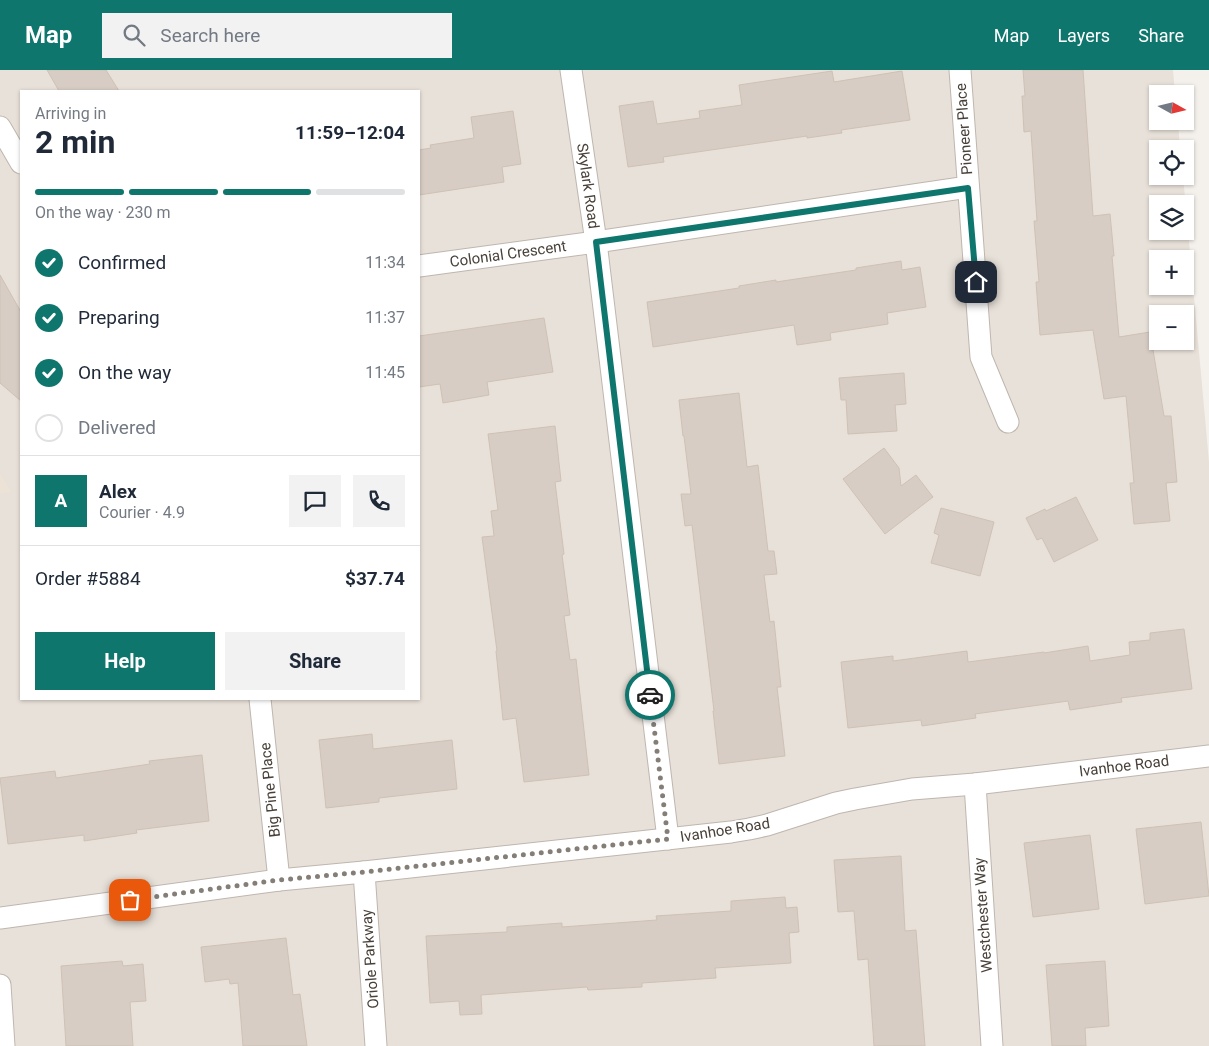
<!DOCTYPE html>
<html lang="en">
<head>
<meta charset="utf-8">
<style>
	:root { --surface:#fff; --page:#f2f2f3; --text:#1f2937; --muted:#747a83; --line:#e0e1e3; --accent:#0f766e }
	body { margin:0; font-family:Roboto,sans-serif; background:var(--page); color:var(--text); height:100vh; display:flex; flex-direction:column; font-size:19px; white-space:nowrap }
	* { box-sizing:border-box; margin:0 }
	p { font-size:16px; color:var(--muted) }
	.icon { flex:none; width:28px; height:28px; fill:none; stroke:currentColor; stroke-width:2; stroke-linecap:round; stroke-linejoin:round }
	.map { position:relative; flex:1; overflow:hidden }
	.sheet { position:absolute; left:20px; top:20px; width:400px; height:610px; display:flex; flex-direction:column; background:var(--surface); border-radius:0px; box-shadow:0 1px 4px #0004 }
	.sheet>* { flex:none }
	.needle { width:32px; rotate:98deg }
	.fabs { position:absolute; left:1149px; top:15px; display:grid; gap:10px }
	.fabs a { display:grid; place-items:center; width:45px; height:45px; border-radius:0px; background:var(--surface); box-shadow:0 1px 4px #0004; font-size:25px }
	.pin { position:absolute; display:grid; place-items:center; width:42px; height:42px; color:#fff; margin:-21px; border-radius:10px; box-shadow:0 2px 8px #0006 }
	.courier { position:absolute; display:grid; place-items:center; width:50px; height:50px; margin:-25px; border:4px solid #0f766e; border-radius:50%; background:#fff; color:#222; box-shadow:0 1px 6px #0007 }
	.summary em { font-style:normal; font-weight:700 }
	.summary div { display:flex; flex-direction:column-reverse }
	.summary { display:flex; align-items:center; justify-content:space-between; height:85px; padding:0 15px }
	h1 { font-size:32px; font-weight:700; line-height:38px }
	.bar { display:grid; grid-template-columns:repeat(4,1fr); gap:8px 5px; align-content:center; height:60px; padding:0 15px }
	.bar i { height:6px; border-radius:4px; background:var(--line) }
	.bar .selected { background:var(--accent) }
	.bar p { grid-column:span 4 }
	.line { display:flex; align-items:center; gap:12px; padding:0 15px; border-top:1px solid var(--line) }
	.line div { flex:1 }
	.round { display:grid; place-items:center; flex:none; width:52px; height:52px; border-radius:0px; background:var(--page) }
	ol { padding:0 15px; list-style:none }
	li { display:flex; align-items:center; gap:15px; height:55px }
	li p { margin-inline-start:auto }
	li .icon { padding:5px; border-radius:50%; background:var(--accent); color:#fff; stroke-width:4 }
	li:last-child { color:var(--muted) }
	li i { width:28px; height:28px; border:2px solid var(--line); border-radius:50% }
	.primary-button { display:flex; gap:10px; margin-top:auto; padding:10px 15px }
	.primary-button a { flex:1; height:58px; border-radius:0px; background:var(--accent); color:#fff; font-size:20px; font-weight:700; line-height:58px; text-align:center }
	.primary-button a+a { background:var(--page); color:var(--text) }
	header { display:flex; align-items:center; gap:30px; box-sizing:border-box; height:70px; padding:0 25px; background:var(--accent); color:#fff }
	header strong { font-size:24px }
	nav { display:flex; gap:28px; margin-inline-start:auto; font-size:18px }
	.search { width:350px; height:45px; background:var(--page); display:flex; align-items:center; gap:12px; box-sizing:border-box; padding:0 18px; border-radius:0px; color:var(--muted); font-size:19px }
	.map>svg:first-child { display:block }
	.residential { fill:#e8e1d9; fill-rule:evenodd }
	.education { fill:#ece2d6 }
	.building { fill:#d8cdc4; stroke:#cfc1b4 }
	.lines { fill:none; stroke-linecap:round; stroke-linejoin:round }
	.street-casing { stroke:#bfb6ae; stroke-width:23 }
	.street { stroke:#fff; stroke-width:21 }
	.done { stroke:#847e77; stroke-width:5; stroke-dasharray:0 9 }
	.route { stroke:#0f766e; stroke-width:6 }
	.labels { text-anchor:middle; stroke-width:4; stroke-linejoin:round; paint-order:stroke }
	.street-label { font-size:15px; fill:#484039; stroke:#fff }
</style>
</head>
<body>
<header>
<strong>Map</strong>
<div class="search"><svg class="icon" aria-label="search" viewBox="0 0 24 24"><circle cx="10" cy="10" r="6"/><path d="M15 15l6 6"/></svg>Search here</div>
<nav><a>Map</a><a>Layers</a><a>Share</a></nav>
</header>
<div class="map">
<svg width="1209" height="976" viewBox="0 0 1209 976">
	<rect width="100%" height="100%" fill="#f4f0eb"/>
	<path class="residential" d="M0,0h1173l2,24h-17v27h20l2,28h-22v27h25l26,286v584h-1209zM21,21h398v608h-398zM1158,134h27v27h-27zM1158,189h27v27h-27zM1158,244h27v27h-27z"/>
	<path class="education" d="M0,404l11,18 -11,2z"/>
	<g class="building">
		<path d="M47,0h59l13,21h-60z"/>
		<path d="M1023,0h60l10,146 17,-2 4,42h-2l7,81 31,-5 14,84h7l6,66 -11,1 4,38 -36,3 -4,-41h4l-8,-87 -22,3 -11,-69 -53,5 -4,-53h3l-5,-61h3l-6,-90 -7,1 -2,-36h3z"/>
		<path d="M832,1l2,11 68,-11 8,49 -69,10 1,3 -35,5v-2l-144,21 1,5 -36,5 -9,-61 34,-5 4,23 43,-6 -1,-7 43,-6 -3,-20z"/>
		<path d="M513,41l8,53 -19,3 2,15 -85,13v-45l12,-2 -1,-3 44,-7 -3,-21z"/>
		<path d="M901,191l1,9 18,-3 6,40 -39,6 1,11 -58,9 1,7 -34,5 -3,-20 -141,22 -6,-45 92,-14v-2l37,-6v2l80,-12v-2z"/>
		<path d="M0,205l21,37v89l-21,-18z"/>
		<path d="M544,248l9,54 -66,10 2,13 -46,8 -3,-19 -21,3v-51z"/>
		<path d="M904,303l2,31 -11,1 2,26 -49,3 -2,-34h-5l-2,-22z"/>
		<path d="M739,323l8,74 11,-2 10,86h6l3,23 -13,1 6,47 4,-1 7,66h-4l8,69 -66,8 -6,-53h1l-22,-186 -7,1 -4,-32h10l-7,-58h-1l-4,-36z"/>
		<path d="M555,356l6,55 -6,1 9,72 -2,1 8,60 -6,1 6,44 6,-1 13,116 -65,7 -8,-64 -13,2 -7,-69h1l-15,-114 12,-1 -3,-25 7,-1 -10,-76z"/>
		<path d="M884,378l15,20 2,18 15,-11 17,22 -48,37 -42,-55z"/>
		<path d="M1076,427l22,43 -44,22 -12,-24 -5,2 -11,-22 19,-9 1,2z"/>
		<path d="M941,438l53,14 -14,54 -49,-13 8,-28 -5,-2z"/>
		<path d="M1184,559l8,60 -71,9 1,4 -52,8 -2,-9 -93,13 1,4 -54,8 -1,-6 -73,8 -7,-66 52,-6v5l74,-10 1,11 76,-10v1l44,-7 2,15 40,-6 -1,-13 21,-2v-7z"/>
		<path d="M372,664l1,15 79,-9 5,49 -78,9v4l-53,6 -7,-68z"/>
		<path d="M202,685l7,66 -73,9 1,3 -53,8v-6l-76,9 -8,-66 55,-7 1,7 94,-14 -1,-3z"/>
		<path d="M1201,752l8,74 -64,8 -9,-75z"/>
		<path d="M1090,765l9,74 -66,8 -9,-74z"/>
		<path d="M901,786l4,75 11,-1 9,116h-51l-6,-87 -10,1 -4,-49 -16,1 -4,-52z"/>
		<path d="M785,827l1,11 11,-1 2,25 -10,1 2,30 -76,5 1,10 -74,5v4l-54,3 -1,-3 -106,8 1,19 -22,1 -1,-14 -29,2 -4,-67 81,-4v-5l55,-4v4l95,-7 -1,-4 75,-5v-10z"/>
		<path d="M286,868l7,57 7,-1 7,52h-64l-5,-63 -8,1 -1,-5 -24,3 -4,-35z"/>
		<path d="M122,891l1,5 20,-2 3,37 -16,1 3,44h-67l-5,-80z"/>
		<path d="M1105,891l4,65 -24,2 1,18h-34l-6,-81z"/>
	</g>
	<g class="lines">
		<defs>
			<g id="street">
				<path d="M571,0l25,172 72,597"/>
				<path d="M960,0l21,287 27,65"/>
				<path d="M0,57l21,36"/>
				<path d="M419,196l177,-24 372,-55"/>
				<path d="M260,629l19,181"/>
				<path d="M975,714l17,262"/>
				<path d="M364,802l12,174"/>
				<path d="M0,848l279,-38 85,-8 367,-40 18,-3 18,-4 69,-22 19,-4 57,-10 63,-5 234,-28"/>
				<path d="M0,915l4,61"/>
			</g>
		</defs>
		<use href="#street" class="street-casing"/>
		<use href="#street" class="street"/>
	</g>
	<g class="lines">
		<path class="done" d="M130,830l149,-20 85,-8 304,-33 -18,-144"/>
		<path class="route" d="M650,625l-54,-453 372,-54 8,94"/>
	</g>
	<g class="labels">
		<g class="street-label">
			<text transform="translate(964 59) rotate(-94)" y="5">Pioneer Place</text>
			<text transform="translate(588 116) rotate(82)" y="5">Skylark Road</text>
			<text transform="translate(508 184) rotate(-8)" y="5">Colonial Crescent</text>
			<text transform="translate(1124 696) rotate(-7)" y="5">Ivanhoe Road</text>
			<text transform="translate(270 720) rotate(-96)" y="5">Big Pine Place</text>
			<text transform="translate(725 760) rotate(-9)" y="5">Ivanhoe Road</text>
			<text transform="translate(983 845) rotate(-94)" y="5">Westchester Way</text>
			<text transform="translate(370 889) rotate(-94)" y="5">Oriole Parkway</text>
		</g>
	</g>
</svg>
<div class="fabs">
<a><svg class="needle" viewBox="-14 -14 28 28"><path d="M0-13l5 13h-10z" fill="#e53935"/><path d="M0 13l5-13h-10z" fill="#747a83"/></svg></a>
<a><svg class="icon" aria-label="locate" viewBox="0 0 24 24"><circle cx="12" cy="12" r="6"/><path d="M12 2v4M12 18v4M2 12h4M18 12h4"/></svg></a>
<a><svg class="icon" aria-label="layers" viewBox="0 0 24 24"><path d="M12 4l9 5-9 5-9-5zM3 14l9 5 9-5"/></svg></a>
<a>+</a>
<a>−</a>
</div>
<div class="pin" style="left:130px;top:830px;background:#ea580c"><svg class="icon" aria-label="bag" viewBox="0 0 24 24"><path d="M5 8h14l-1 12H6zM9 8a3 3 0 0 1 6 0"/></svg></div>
<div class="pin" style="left:976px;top:212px;background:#1f2937"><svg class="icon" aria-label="home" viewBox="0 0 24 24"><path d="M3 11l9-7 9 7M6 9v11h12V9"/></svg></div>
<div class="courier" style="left:650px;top:625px"><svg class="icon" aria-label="car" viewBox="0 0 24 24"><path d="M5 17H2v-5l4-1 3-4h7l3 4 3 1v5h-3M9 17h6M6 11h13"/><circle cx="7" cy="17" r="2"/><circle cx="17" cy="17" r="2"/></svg></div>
<section class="sheet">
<div class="summary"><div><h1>2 min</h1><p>Arriving in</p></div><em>11:59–12:04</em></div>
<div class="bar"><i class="selected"></i><i class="selected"></i><i class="selected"></i><i></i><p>On the way · 230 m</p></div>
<ol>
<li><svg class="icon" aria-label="check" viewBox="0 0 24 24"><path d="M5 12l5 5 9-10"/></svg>Confirmed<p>11:34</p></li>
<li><svg class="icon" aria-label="check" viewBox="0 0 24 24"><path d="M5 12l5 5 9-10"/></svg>Preparing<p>11:37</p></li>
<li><svg class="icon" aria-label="check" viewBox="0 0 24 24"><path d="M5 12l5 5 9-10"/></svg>On the way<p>11:45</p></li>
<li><i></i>Delivered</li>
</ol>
<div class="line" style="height:90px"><b class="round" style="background:var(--accent);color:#fff">A</b><div><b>Alex</b><p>Courier · 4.9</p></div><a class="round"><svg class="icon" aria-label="chat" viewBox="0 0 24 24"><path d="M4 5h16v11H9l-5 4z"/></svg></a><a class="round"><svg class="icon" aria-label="phone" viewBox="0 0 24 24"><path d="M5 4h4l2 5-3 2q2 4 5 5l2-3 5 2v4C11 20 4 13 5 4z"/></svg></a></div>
<div class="line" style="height:65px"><div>Order #5884</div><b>$37.74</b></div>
<div class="primary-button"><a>Help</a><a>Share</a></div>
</section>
</div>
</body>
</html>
